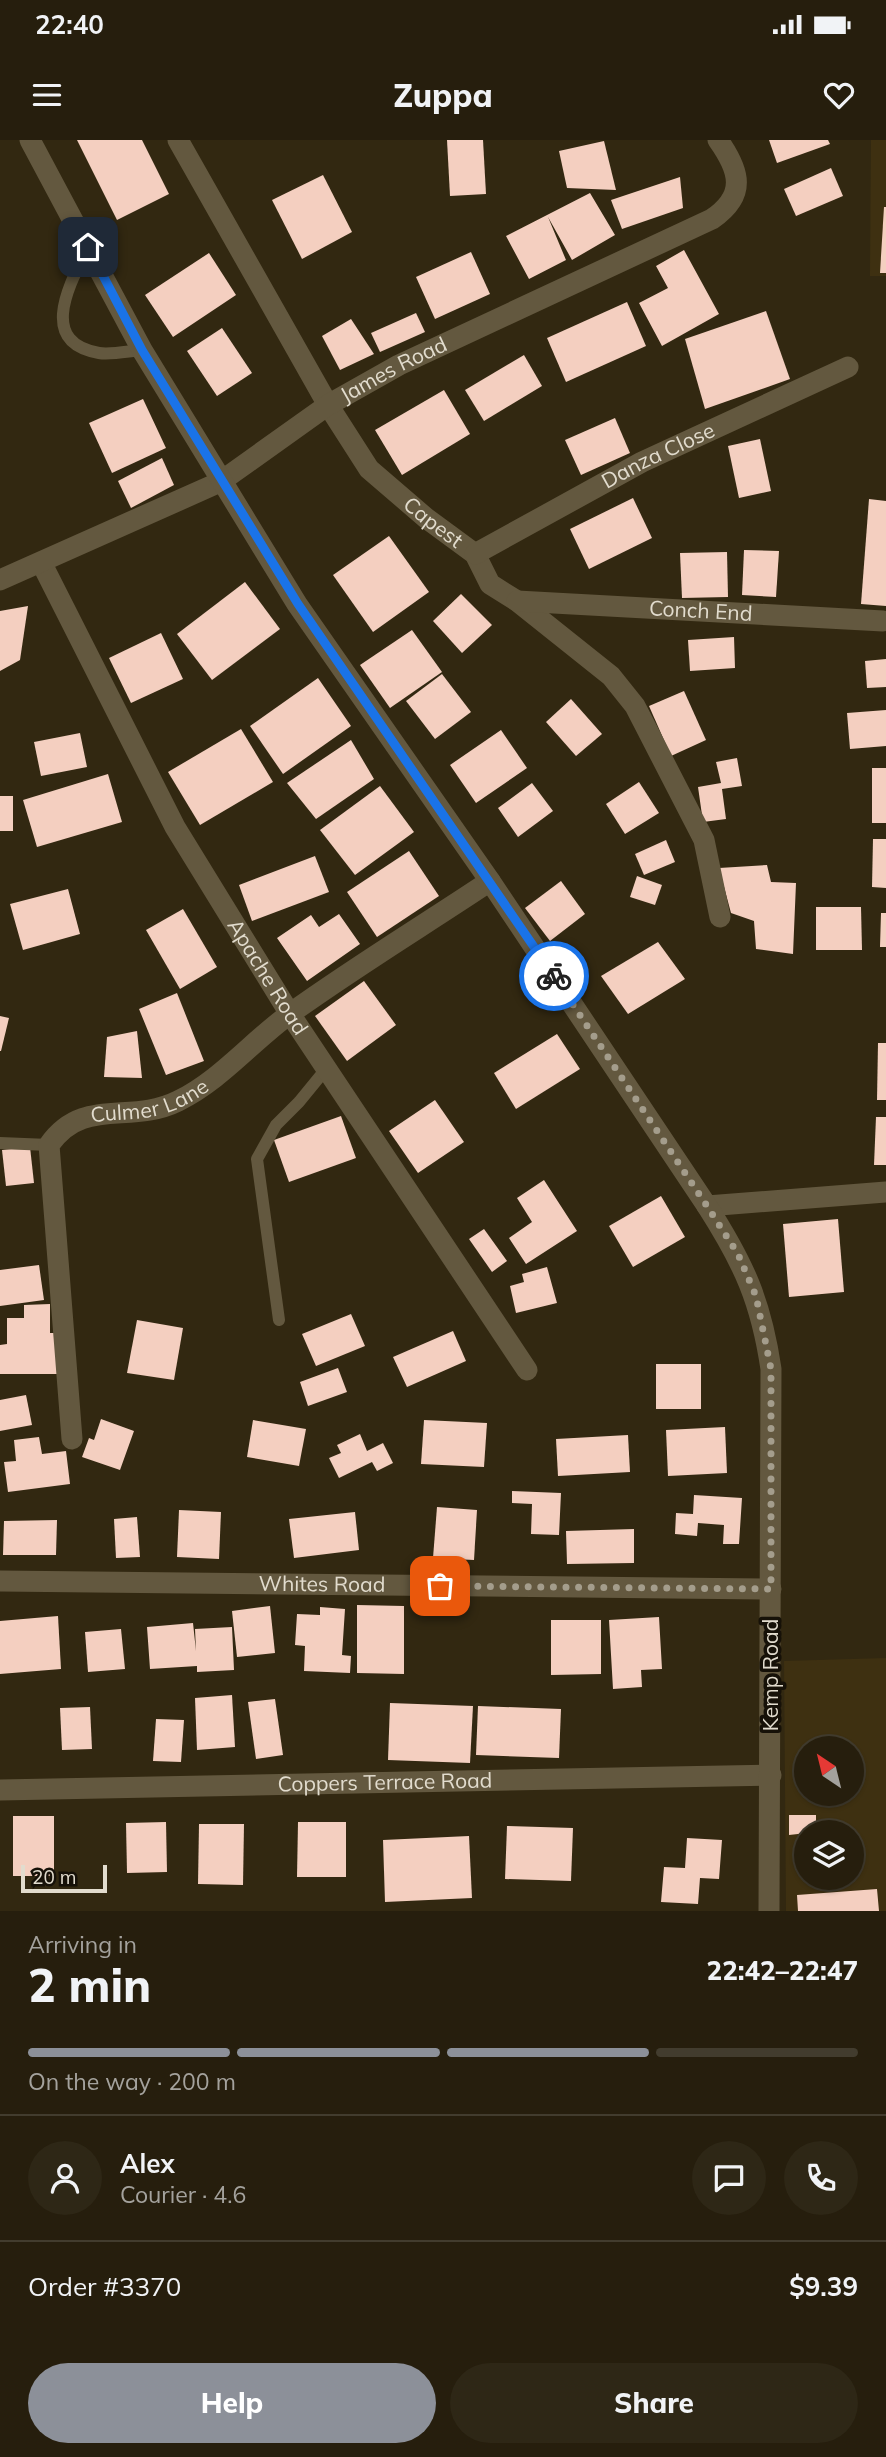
<!DOCTYPE html>
<html lang="en">
<head>
<meta charset="utf-8">
<style>
	:root { --surface:#261e0d; --page:#2e2716; --text:#f1f3f6; --muted:#a4a29d; --line:#423c2e; --accent:#8c9099 }
	body { margin:0; font-family:Mulish,sans-serif; background:var(--page); color:var(--text); height:100vh; display:flex; flex-direction:column; font-size:26px; white-space:nowrap }
	* { box-sizing:border-box; margin:0 }
	p { font-size:23px; color:var(--muted) }
	.icon { flex:none; width:38px; height:38px; fill:none; stroke:currentColor; stroke-width:2; stroke-linecap:round; stroke-linejoin:round }
	.map { position:relative; height:1771px; overflow:hidden }
	.sheet { display:flex; flex-direction:column; background:var(--surface); flex:1 }
	.sheet>* { flex:none }
	.needle { width:46px; rotate:325deg }
	.fabs { position:absolute; left:794px; top:1596px; display:grid; gap:14px }
	.fabs a { display:grid; place-items:center; width:70px; height:70px; border-radius:50%; background:var(--surface); box-shadow:0 2px 5px #0004,0 0 0 2px var(--line); font-size:35px }
	.scale { position:absolute; left:21px; bottom:18px; width:86px; box-sizing:border-box; padding-left:7px; border:4px solid #e2dcce; border-top:0; font-size:19px; line-height:24px; white-space:nowrap; color:#e2dcce; -webkit-text-stroke:5px #161108; paint-order:stroke }
	.pin { position:absolute; display:grid; place-items:center; width:60px; height:60px; color:#fff; margin:-30px; border-radius:14px; box-shadow:0 4px 10px #0006 }
	.courier { position:absolute; display:grid; place-items:center; width:70px; height:70px; margin:-35px; border:5px solid #1a73e8; border-radius:50%; background:#fff; color:#222; box-shadow:0 2px 9px #0007 }
	.summary em { font-style:normal; font-weight:800 }
	.summary div { display:flex; flex-direction:column-reverse }
	.summary { display:flex; align-items:center; justify-content:space-between; height:119px; padding:0 28px }
	h1 { font-size:46px; font-weight:800; line-height:52px }
	.bar { display:grid; grid-template-columns:repeat(4,1fr); gap:10px 7px; align-content:center; height:84px; padding:0 28px }
	.bar i { height:9px; border-radius:5px; background:var(--line) }
	.bar .selected { background:var(--accent) }
	.bar p { grid-column:span 4 }
	.line { display:flex; align-items:center; gap:18px; padding:0 28px; border-top:2px solid var(--line) }
	.line div { flex:1 }
	.round { display:grid; place-items:center; flex:none; width:74px; height:74px; border-radius:37px; background:var(--page) }
	.cta { display:flex; gap:14px; margin-top:auto; padding:14px 28px }
	.cta a { flex:1; height:80px; border-radius:42px; background:var(--accent); color:#fff; font-size:28px; font-weight:800; line-height:80px; text-align:center }
	.cta a+a { background:var(--page); color:var(--text) }
	.status { display:flex; justify-content:space-between; align-items:center; height:49px; padding:0 35px; background:var(--surface); direction:ltr }
	.status svg { height:19px; fill:currentColor }
	header { display:flex; justify-content:space-between; align-items:center; height:91px; padding:0 28px; background:var(--surface); font-size:32px; font-weight:800 }
	.map>svg:first-child { display:block }
	.built { fill:#3e3011; fill-rule:evenodd }
	.building { fill:#f4cfc0 }
	.lines { fill:none; stroke-linecap:round; stroke-linejoin:round }
	.service { stroke:#63583f; stroke-width:12 }
	.minor { stroke:#63583f; stroke-width:21 }
	.tertiary { stroke:#63583f; stroke-width:21 }
	.done { stroke:#a49d8c; stroke-width:7; stroke-dasharray:0 12.6 }
	.route { stroke:#1a73e8; stroke-width:9 }
	.labels { text-anchor:middle; stroke-width:7; stroke-linejoin:round; paint-order:stroke }
	.street-label { font-size:21px; fill:#e2dcce; stroke:#161108 }
</style>
</head>
<body>
<div class="status"><b>22:40</b><svg viewBox="0 0 49 12"><path d="M0 12V9h3v3zM5 12V6h3v6zM10 12V3h3v9zM15 12V0h3v12zM26 1h20v11H26zM47 4h2v5h-2z"/></svg></div>
<header><svg class="icon" aria-label="menu" viewBox="0 0 24 24"><path d="M4 6h16M4 12h16M4 18h16"/></svg>Zuppa<svg class="icon" aria-label="heart" viewBox="0 0 24 24"><path d="M12 20l-8-8c-3-5 5-10 8-4 3-6 11-1 8 4z"/></svg></header>
<div class="map">
<svg width="886" height="1771" viewBox="0 0 886 1771">
	<rect width="100%" height="100%" fill="#322811"/>
	<g class="built">
		<path d="M871,0h15v136h-16z"/>
		<path d="M886,1518v253h-100l-2,-250zM807,1608h45v46h-45zM807,1692h45v46h-45z"/>
	</g>
	<g class="building">
		<path d="M77,0h65l27,54 -52,26z"/>
		<path d="M447,0h36l3,54 -36,2z"/>
		<path d="M769,0h59l2,4 -53,19z"/>
		<path d="M604,1l12,49 -49,-2 -8,-37z"/>
		<path d="M831,28l12,28 -47,20 -12,-27z"/>
		<path d="M323,35l29,57 -50,27 -30,-59z"/>
		<path d="M680,37l3,31 -61,21 -11,-29z"/>
		<path d="M590,53l25,42 -43,25 -24,-43 18,43 -37,19 -23,-43z"/>
		<path d="M884,67h2v66h-6z"/>
		<path d="M684,110l35,64 -57,32 -23,-43 29,-15 -12,-22z"/>
		<path d="M471,112l19,42 -55,25 -19,-42z"/>
		<path d="M209,113l27,42 -63,42 -28,-42z"/>
		<path d="M627,162l19,44 -80,36 -19,-44z"/>
		<path d="M766,171l24,68 -85,30 -20,-70z"/>
		<path d="M416,173l9,19 -45,20 -9,-19z"/>
		<path d="M351,179l23,35 -34,16 -18,-34z"/>
		<path d="M222,188l30,45 -35,23 -30,-45z"/>
		<path d="M524,215l18,31 -58,35 -19,-31z"/>
		<path d="M444,250l26,44 -68,41 -27,-45z"/>
		<path d="M143,259l23,49 -54,25 -23,-50z"/>
		<path d="M615,278l15,35 -49,22 -16,-35z"/>
		<path d="M760,299l11,52 -32,7 -11,-52z"/>
		<path d="M162,318l12,27 -43,23 -13,-27z"/>
		<path d="M633,358l19,40 -63,31 -19,-40z"/>
		<path d="M869,359l17,2v105l-25,-2z"/>
		<path d="M389,396l40,56 -56,40 -40,-57z"/>
		<path d="M744,410l35,1 -3,46 -34,-2z"/>
		<path d="M727,412l1,45 -46,1 -2,-45z"/>
		<path d="M245,442l35,47 -68,51 -35,-46z"/>
		<path d="M461,454l31,31 -30,28 -29,-32z"/>
		<path d="M28,466l-8,54 -20,11v-60z"/>
		<path d="M412,490l30,42 -52,36 -30,-43z"/>
		<path d="M161,493l22,46 -52,24 -22,-45z"/>
		<path d="M734,497l1,31 -45,3 -2,-31z"/>
		<path d="M886,519v28l-19,1 -2,-27z"/>
		<path d="M442,534l29,38 -36,27 -29,-38z"/>
		<path d="M318,538l33,48 -68,48 -33,-48z"/>
		<path d="M684,551l22,49 -35,16 -22,-50z"/>
		<path d="M571,559l31,35 -26,22 -30,-34z"/>
		<path d="M886,570v36l-36,3 -3,-36z"/>
		<path d="M241,589l32,53 -73,43 -32,-53z"/>
		<path d="M501,590l26,38 -51,35 -26,-38z"/>
		<path d="M80,593l7,34 -46,9 -7,-34z"/>
		<path d="M351,600l23,39 -58,40 -29,-36z"/>
		<path d="M737,618l5,28 -20,3 4,30 -23,3 -5,-35 23,-4 -5,-21z"/>
		<rect x="872" y="628" width="14" height="55"/>
		<path d="M108,634l14,48 -85,25 -14,-47z"/>
		<path d="M639,642l20,31 -34,21 -19,-30z"/>
		<path d="M532,643l21,28 -35,26 -20,-29z"/>
		<path d="M380,646l34,46 -59,43 -35,-45z"/>
		<rect x="0" y="656" width="13" height="35"/>
		<path d="M873,699h13v49l-14,-1z"/>
		<path d="M666,700l9,22 -31,13 -9,-21z"/>
		<path d="M409,711l30,45 -62,41 -30,-45z"/>
		<path d="M315,716l14,36 -77,29 -13,-36z"/>
		<path d="M767,725l4,17 25,1 -3,71 -37,-5 -2,-28 -23,-8 -12,-45z"/>
		<path d="M637,736l25,9 -7,20 -25,-8z"/>
		<path d="M561,741l24,33 -35,27 -25,-33z"/>
		<path d="M68,749l12,45 -57,16 -13,-46z"/>
		<path d="M816,767h45l1,43h-46z"/>
		<path d="M183,769l34,58 -37,22 -34,-59z"/>
		<path d="M881,773h5v34h-6z"/>
		<path d="M339,774l21,30 -53,37 -30,-43 34,-23 8,12z"/>
		<path d="M658,802l27,37 -57,35 -27,-38z"/>
		<path d="M364,841l32,44 -49,36 -32,-45z"/>
		<path d="M177,853l27,68 -38,14 -27,-66z"/>
		<path d="M0,876l9,2 -8,33h-1z"/>
		<path d="M137,891l5,47 -38,-1 3,-40z"/>
		<path d="M557,894l23,35 -64,40 -22,-36z"/>
		<path d="M878,903h8v57h-9z"/>
		<path d="M435,960l29,42 -46,31 -29,-42z"/>
		<path d="M341,976l15,42 -67,24 -15,-42z"/>
		<path d="M876,977h10v48h-12z"/>
		<path d="M30,1007l4,36 -28,3 -4,-36z"/>
		<path d="M544,1040l33,51 -51,33 -17,-26 23,-16 -15,-24z"/>
		<path d="M661,1056l24,41 -52,30 -24,-41z"/>
		<path d="M838,1079l6,73 -55,5 -6,-73z"/>
		<path d="M484,1089l23,32 -15,11 -23,-33z"/>
		<path d="M39,1125l5,35 -44,6v-36z"/>
		<path d="M547,1127l10,36 -41,10 -6,-27 14,-4 -2,-8z"/>
		<path d="M50,1164v29h9v41h-59v-29l7,-1v-26h17v-13z"/>
		<path d="M351,1174l14,32 -49,20 -14,-32z"/>
		<path d="M137,1180l46,8 -9,52 -47,-7z"/>
		<path d="M453,1191l13,30 -59,26 -14,-30z"/>
		<rect x="656" y="1224" width="45" height="45"/>
		<path d="M338,1228l9,24 -39,14 -8,-24z"/>
		<path d="M26,1255l6,30 -32,6v-31z"/>
		<path d="M101,1279l33,12 -14,39 -38,-13 7,-19 5,2z"/>
		<path d="M253,1280l53,9 -7,37 -52,-9z"/>
		<path d="M424,1280l63,3 -3,44 -63,-3z"/>
		<path d="M725,1287l2,46 -59,3 -2,-46z"/>
		<path d="M360,1294l7,17 16,-8 10,20 -16,8 -5,-9 -33,16 -10,-20 12,-5 -4,-8z"/>
		<path d="M628,1295l2,37 -72,4 -2,-37z"/>
		<path d="M39,1297l3,17 24,-3 4,33 -62,8 -4,-30 12,-1 -2,-21z"/>
		<path d="M512,1351l49,2 -2,42 -28,-1 1,-30 -20,-1z"/>
		<path d="M694,1355l48,3 -3,46h-16l1,-19 -26,-2 -1,13 -22,-2 1,-21 17,1z"/>
		<path d="M437,1367l40,3 -3,50 -41,-2z"/>
		<path d="M179,1370l42,2 -2,47 -42,-2z"/>
		<path d="M355,1372l4,38 -65,8 -5,-39z"/>
		<path d="M137,1377l3,40 -24,1 -2,-39z"/>
		<path d="M57,1380l-1,35h-53l1,-34z"/>
		<path d="M634,1389v34l-67,1 -1,-33z"/>
		<path d="M357,1465l47,1v68l-47,-1z"/>
		<path d="M270,1466l5,47 -38,4 -5,-46z"/>
		<path d="M320,1467l25,2 -3,46 9,1 -1,17 -46,-2 1,-25 -10,-1 2,-31 23,1z"/>
		<path d="M58,1476l3,53 -61,5v-53z"/>
		<path d="M659,1477l3,52 -21,1 1,17 -29,2 -4,-69z"/>
		<path d="M551,1480h50v54l-50,1z"/>
		<path d="M193,1483l3,28 -1,-22 37,-2 2,43 -37,2v-6l-47,3 -3,-42z"/>
		<path d="M121,1489l4,40 -37,3 -3,-40z"/>
		<path d="M232,1555l3,52 -38,3 -2,-52z"/>
		<path d="M275,1559l8,56 -27,4 -8,-57z"/>
		<path d="M390,1563l83,3 -3,57 -82,-3z"/>
		<path d="M478,1566l83,3 -2,49 -83,-3z"/>
		<path d="M90,1567l2,42 -30,1 -2,-42z"/>
		<path d="M156,1579l28,1 -3,42 -28,-1z"/>
		<path d="M789,1675h27v17l-27,3z"/>
		<rect x="13" y="1676" width="41" height="60"/>
		<path d="M166,1682l1,50 -40,1 -1,-50z"/>
		<path d="M298,1682h48v55h-49z"/>
		<path d="M199,1684h45l-1,61 -45,-1z"/>
		<path d="M507,1686l66,2 -2,53 -66,-2z"/>
		<path d="M469,1696l3,62 -87,4 -2,-62z"/>
		<path d="M687,1698l35,2 -3,39 -19,-1 -2,26 -37,-2 3,-35 21,1z"/>
		<path d="M852,1698h6l2,27 -8,1z"/>
		<path d="M877,1749l2,22h-81l-1,-16z"/>
	</g>
	<g class="lines">
		<g class="service">
			<path d="M88,107c-17,35 -52,95 11,106 12,2 30,-2 43,-3"/>
			<path d="M0,1003l49,2"/>
			<path d="M279,1180l-22,-161 19,-34 23,-23 27,-33"/>
		</g>
		<g class="minor">
			<path id="s1" d="M178,0l150,265 41,64 57,49 49,36 15,30 27,17 94,75 24,30 69,134 16,77"/>
			<path id="s2" d="M475,414l167,-92 206,-95"/>
			<path id="s3" d="M42,424l133,263 115,187 237,356"/>
			<path id="s4" d="M0,440l220,-98 108,-77 71,-40 313,-146c35,-24 28,-48 6,-79"/>
			<path id="s5" d="M517,461l366,20"/>
			<path d="M707,1066l179,-14"/>
			<path id="s6" d="M72,1299l-23,-294c34,-49 81,-20 129,-44 43,-21 74,-60 113,-88 64,-46 133,-88 199,-132"/>
			<path id="s7" d="M0,1441l771,8"/>
			<path id="s8" d="M0,1650l771,-15"/>
		</g>
		<path class="tertiary" d="M30,0l112,210 155,254 193,277 217,325c37,58 54,95 64,163l-2,542"/>
	</g>
	<g class="lines">
		<path class="done" d="M440,1446l331,3v-220l-15,-73 -18,-42 -31,-48 -153,-230"/>
		<path class="route" d="M88,107l54,103 156,254 256,372"/>
	</g>
	<g class="labels">
		<g class="street-label">
			<text dy="7" stroke="none"><textPath href="#s4" startOffset="448">James Road</textPath></text>
			<text dy="7" stroke="none"><textPath href="#s2" startOffset="208">Danza Close</textPath></text>
			<text dy="7" stroke="none"><textPath href="#s1" startOffset="464">Capest</textPath></text>
			<text dy="7" stroke="none"><textPath href="#s5" startOffset="184">Conch End</textPath></text>
			<text dy="7" stroke="none"><textPath href="#s3" startOffset="471">Apache Road</textPath></text>
			<text dy="7" stroke="none"><textPath href="#s6" startOffset="408">Culmer Lane</textPath></text>
			<text dy="7" stroke="none"><textPath href="#s7" startOffset="322">Whites Road</textPath></text>
			<text transform="translate(771 1535) rotate(-90)" y="7">Kemp Road</text>
			<text dy="7" stroke="none"><textPath href="#s8" startOffset="385">Coppers Terrace Road</textPath></text>
		</g>
	</g>
</svg>
<div class="fabs">
<a><svg class="needle" viewBox="-14 -14 28 28"><path d="M0-13l5 13h-10z" fill="#e53935"/><path d="M0 13l5-13h-10z" fill="#a4a29d"/></svg></a>
<a><svg class="icon" aria-label="layers" viewBox="0 0 24 24"><path d="M12 4l9 5-9 5-9-5zM3 14l9 5 9-5"/></svg></a>
</div>
<div class="scale">20 m</div>
<div class="pin" style="left:440px;top:1446px;background:#ea580c"><svg class="icon" aria-label="bag" viewBox="0 0 24 24"><path d="M5 8h14l-1 12H6zM9 8a3 3 0 0 1 6 0"/></svg></div>
<div class="pin" style="left:88px;top:107px;background:#1f2937"><svg class="icon" aria-label="home" viewBox="0 0 24 24"><path d="M3 11l9-7 9 7M6 9v11h12V9"/></svg></div>
<div class="courier" style="left:554px;top:836px"><svg class="icon" aria-label="bike" viewBox="0 0 24 24"><circle cx="6" cy="16" r="4"/><circle cx="18" cy="16" r="4"/><path d="M6 16l4-8h5l3 8M10 8l3 8H6M13 5h3"/></svg></div>
</div>
<section class="sheet">
<div class="summary"><div><h1>2 min</h1><p>Arriving in</p></div><em>22:42–22:47</em></div>
<div class="bar"><i class="selected"></i><i class="selected"></i><i class="selected"></i><i></i><p>On the way · 200 m</p></div>
<div class="line" style="height:126px"><a class="round"><svg class="icon" aria-label="person" viewBox="0 0 24 24"><circle cx="12" cy="8" r="4"/><path d="M4 21q1-7 8-7t8 7"/></svg></a><div><b>Alex</b><p>Courier · 4.6</p></div><a class="round"><svg class="icon" aria-label="chat" viewBox="0 0 24 24"><path d="M4 5h16v11H9l-5 4z"/></svg></a><a class="round"><svg class="icon" aria-label="phone" viewBox="0 0 24 24"><path d="M5 4h4l2 5-3 2q2 4 5 5l2-3 5 2v4C11 20 4 13 5 4z"/></svg></a></div>
<div class="line" style="height:91px"><div>Order #3370</div><b>$9.39</b></div>
<div class="cta"><a>Help</a><a>Share</a></div>
</section>
</body>
</html>
